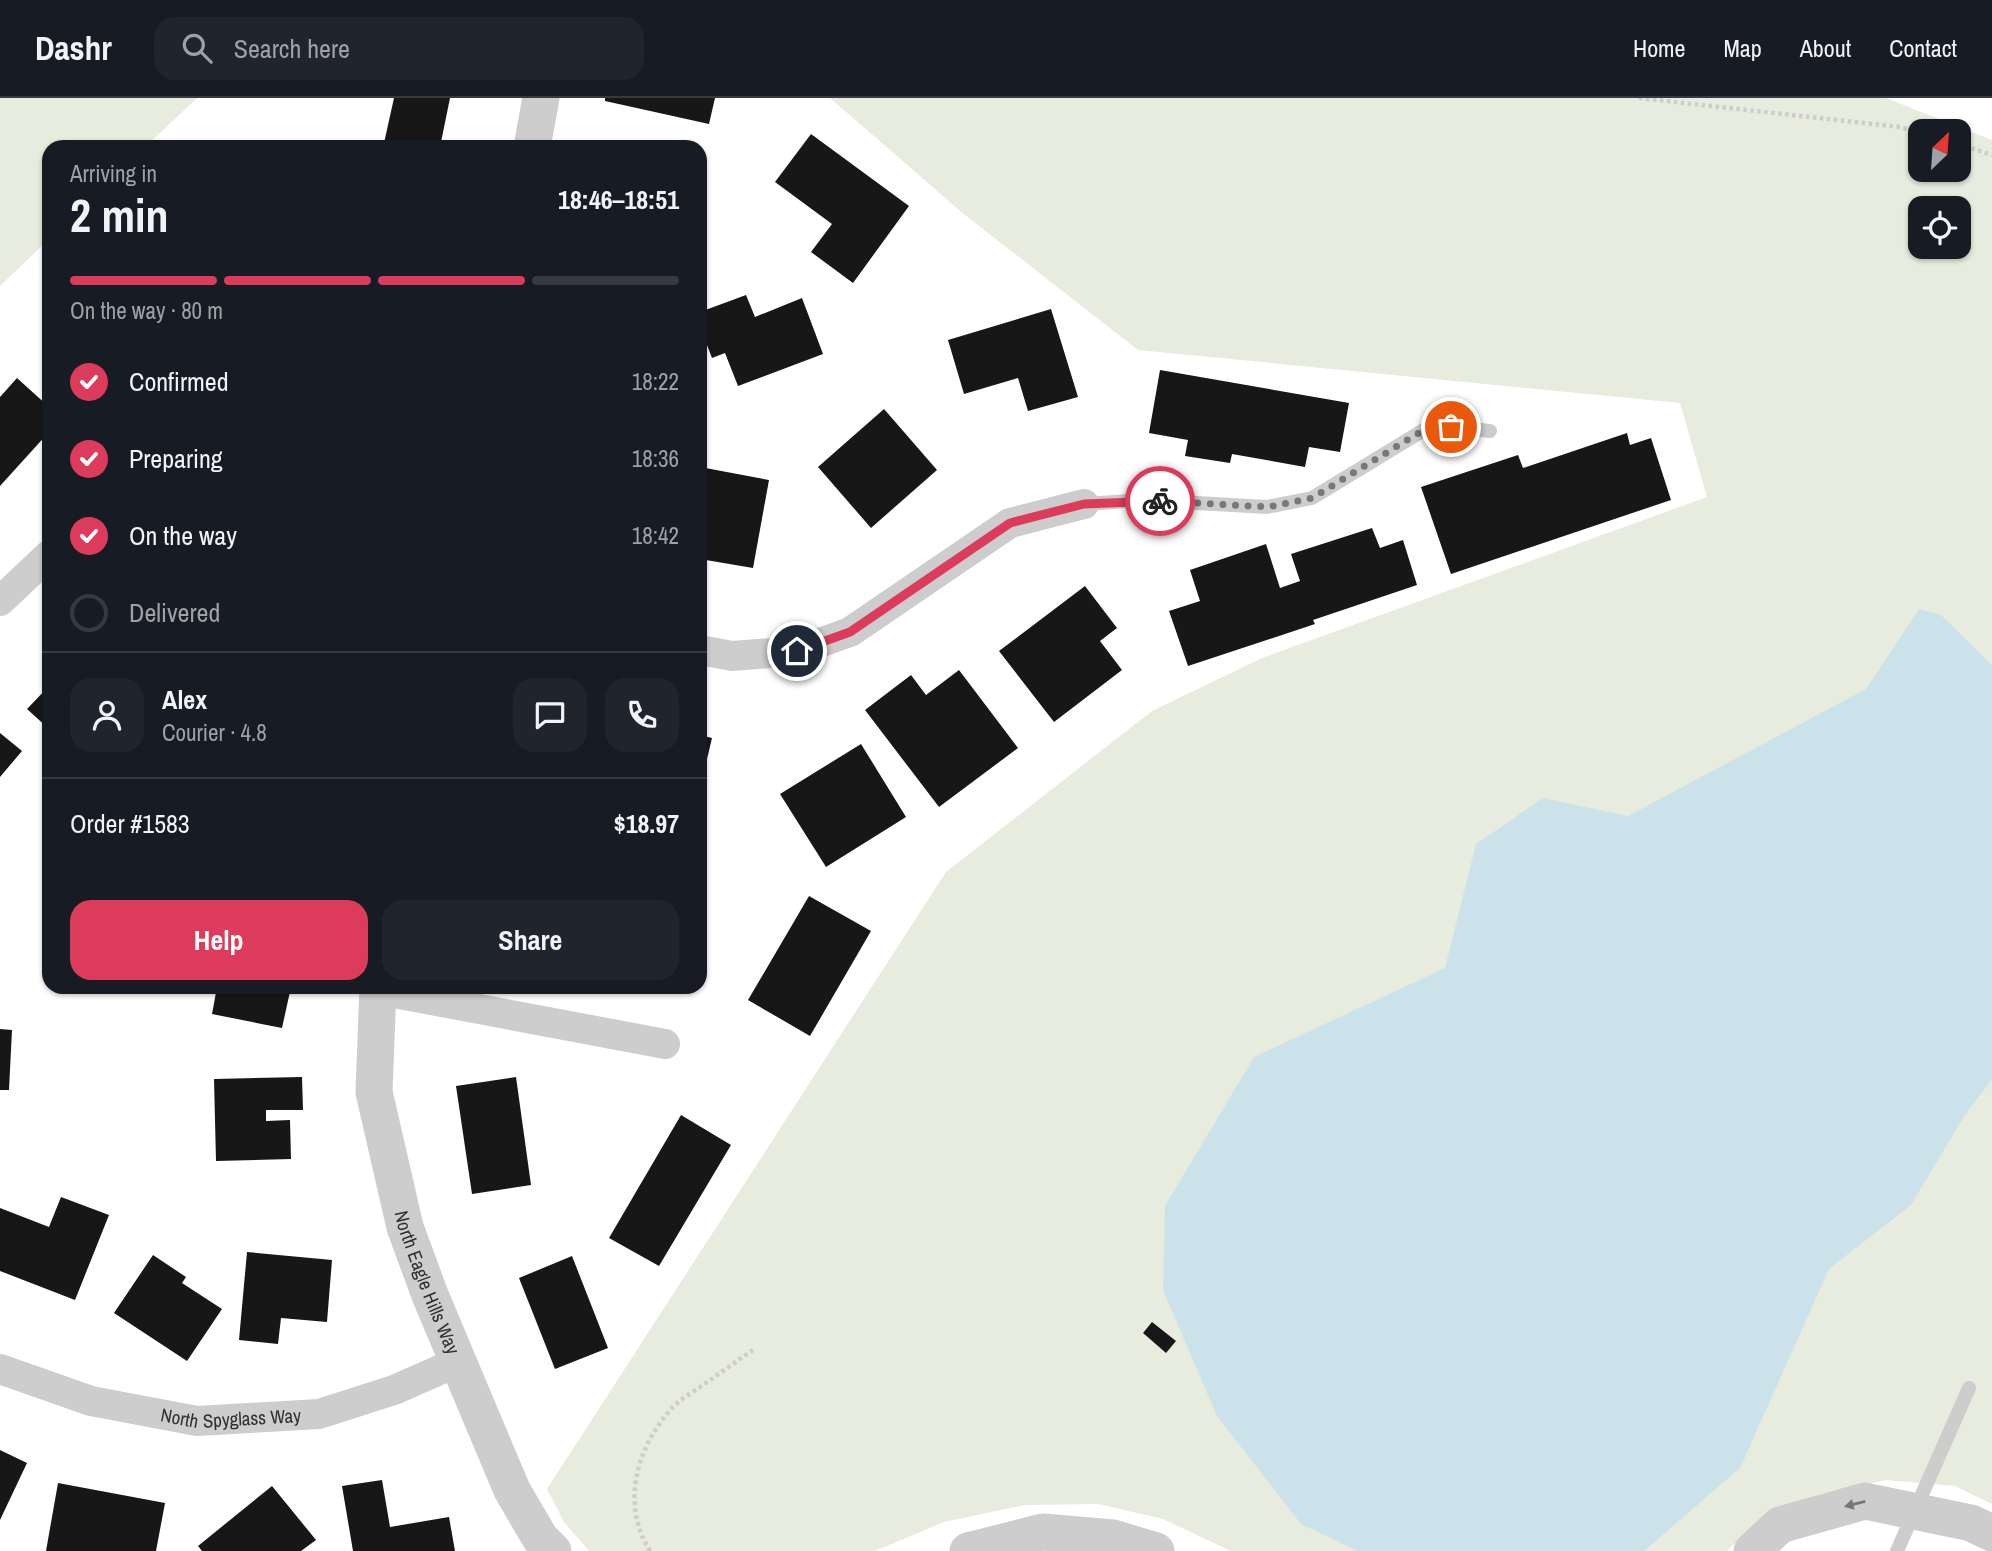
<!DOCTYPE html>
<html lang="en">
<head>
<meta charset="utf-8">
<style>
	:root { --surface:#171b24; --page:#20242c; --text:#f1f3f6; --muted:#9ea1a6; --line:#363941; --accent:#dd3b5b }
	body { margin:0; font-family:"Archivo Narrow",sans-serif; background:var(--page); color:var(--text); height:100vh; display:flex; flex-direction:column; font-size:26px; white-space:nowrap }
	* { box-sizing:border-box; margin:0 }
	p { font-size:23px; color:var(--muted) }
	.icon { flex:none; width:38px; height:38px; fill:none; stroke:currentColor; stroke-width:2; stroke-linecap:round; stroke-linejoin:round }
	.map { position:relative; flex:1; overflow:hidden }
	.drawer { position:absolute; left:42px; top:42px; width:665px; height:854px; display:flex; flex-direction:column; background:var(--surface); border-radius:21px; box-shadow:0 2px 5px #0004 }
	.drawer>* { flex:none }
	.needle { width:46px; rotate:25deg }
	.controls { position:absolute; left:1908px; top:21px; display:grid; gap:14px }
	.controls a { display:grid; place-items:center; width:63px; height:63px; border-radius:14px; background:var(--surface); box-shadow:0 2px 5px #0004; font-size:35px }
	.pin { position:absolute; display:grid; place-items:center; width:60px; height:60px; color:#fff; margin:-30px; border:4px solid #fff; border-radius:50%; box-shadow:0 2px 7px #0007 }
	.courier { position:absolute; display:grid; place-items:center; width:70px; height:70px; margin:-35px; border:5px solid #dd3b5b; border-radius:50%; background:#fff; color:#222; box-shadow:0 2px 9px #0007 }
	.overview em { font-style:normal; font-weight:800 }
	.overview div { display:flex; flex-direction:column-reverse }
	.overview { display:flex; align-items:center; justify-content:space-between; height:119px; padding:0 28px }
	h1 { font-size:46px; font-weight:800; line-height:52px }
	.bar { display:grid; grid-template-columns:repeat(4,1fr); gap:10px 7px; align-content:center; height:84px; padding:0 28px }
	.bar i { height:9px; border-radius:5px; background:var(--line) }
	.bar .selected { background:var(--accent) }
	.bar p { grid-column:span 4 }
	.line { display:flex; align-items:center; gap:18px; padding:0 28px; border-top:2px solid var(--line) }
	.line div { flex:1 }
	.round { display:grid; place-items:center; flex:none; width:74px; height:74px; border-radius:21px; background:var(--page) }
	ol { padding:0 28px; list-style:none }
	li { display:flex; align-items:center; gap:21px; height:77px }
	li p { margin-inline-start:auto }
	li .icon { padding:7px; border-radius:50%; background:var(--accent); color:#fff; stroke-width:4 }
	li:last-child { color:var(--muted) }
	li i { width:38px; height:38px; border:4px solid var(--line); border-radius:50% }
	.cta { display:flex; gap:14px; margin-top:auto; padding:14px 28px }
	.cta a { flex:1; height:80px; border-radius:21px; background:var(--accent); color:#fff; font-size:28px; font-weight:800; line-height:80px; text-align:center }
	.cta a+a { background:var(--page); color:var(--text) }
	header { display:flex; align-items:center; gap:42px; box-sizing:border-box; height:98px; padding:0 35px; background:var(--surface); border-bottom:2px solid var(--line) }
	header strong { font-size:33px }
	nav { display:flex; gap:38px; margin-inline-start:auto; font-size:24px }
	.search { width:490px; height:63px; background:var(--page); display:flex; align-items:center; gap:18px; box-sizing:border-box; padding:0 24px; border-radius:21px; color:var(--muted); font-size:26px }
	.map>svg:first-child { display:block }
	.green { fill:#e7ecde; fill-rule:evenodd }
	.water { fill:#cbe2eb }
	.building { fill:#171717 }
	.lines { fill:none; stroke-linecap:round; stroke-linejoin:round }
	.path { stroke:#cdcdcd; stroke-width:4.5; stroke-dasharray:3.5 3.5; stroke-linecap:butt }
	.service { stroke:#cdcdcd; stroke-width:14 }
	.minor { stroke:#cdcdcd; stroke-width:30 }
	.tertiary { stroke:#cdcdcd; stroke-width:37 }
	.oneway { fill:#777 }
	.done { stroke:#787878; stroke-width:7; stroke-dasharray:0 12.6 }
	.route { stroke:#dd3b5b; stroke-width:9 }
	.labels { text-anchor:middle; stroke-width:7; stroke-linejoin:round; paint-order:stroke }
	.street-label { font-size:19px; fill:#303030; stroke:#fff }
</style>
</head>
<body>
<header>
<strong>Dashr</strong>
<div class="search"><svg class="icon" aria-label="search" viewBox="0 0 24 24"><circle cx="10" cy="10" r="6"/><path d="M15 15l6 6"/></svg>Search here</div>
<nav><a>Home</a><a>Map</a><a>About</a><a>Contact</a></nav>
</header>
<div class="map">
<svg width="1992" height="1453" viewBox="0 0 1992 1453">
	<rect width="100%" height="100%" fill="#fff"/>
	<g class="green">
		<path d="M0,0h197l-52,49h-96v92l-49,47z"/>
		<path d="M830,0h1056l106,42v1364l-37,-18 -69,-6 -66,14 -66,31 -27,26h-496l-68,-32 -65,-15 -73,1 -81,17 -69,29h-286l-25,-29 -17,-33 399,-617 206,-161 110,-53 445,-161 -27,-94 -542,-53 -173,-135zM1920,33h38v39h-38zM1920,110h38v39h-38z"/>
	</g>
	<path class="water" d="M1919,511l22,6 51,50v414l-27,36 -54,90 -82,64 -89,199 -96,83h-286l-57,-27 -84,-108 -54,-126 2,-84 89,-149 191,-89 31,-124 67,-46 85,18 238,-127z"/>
	<g class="building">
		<path d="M394,0h56l-10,49h-38l-18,-4z"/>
		<path d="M605,0h110l-6,26 -104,-23z"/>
		<path d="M811,36l98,72 -56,77 -42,-31 21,-28 -57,-42z"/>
		<path d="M746,197l9,22 47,-19 21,56 -85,32 -13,-33 -13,5 -12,-31v-15z"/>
		<path d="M1051,211l27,88 -50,14 -10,-33 -54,16 -16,-54z"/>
		<path d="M1160,272l189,33 -9,49 -31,-5 -4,20 -73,-13 -2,9 -45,-7 3,-16 -39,-7z"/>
		<path d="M17,280l32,29v25l-49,54v-89z"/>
		<path d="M884,311l53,61 -66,58 -53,-61z"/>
		<path d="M1627,335l3,12 21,-7 20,62 -220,74 -30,-87 97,-32 5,13z"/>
		<path d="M700,369l69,13 -16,88 -53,-9z"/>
		<path d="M1372,430l8,20 23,-8 14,45 -104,35 2,4 -127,42 -19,-55 31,-10 -10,-31 76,-26 14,44 20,-7 -9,-27z"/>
		<path d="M1085,488l32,42 -17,13 22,29 -68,52 -55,-71z"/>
		<path d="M959,572l59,78 -79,59 -74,-97 46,-35 15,20z"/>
		<path d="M49,588v43l-22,-20z"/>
		<path d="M0,635l22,18 -22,26z"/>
		<path d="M700,637l12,3 -11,46h-1z"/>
		<path d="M861,646l45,73 -80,50 -46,-73z"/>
		<path d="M809,798l62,35 -61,105 -62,-36z"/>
		<path d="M217,889h74l-9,41 -70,-14z"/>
		<path d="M0,931l12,1 -3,60h-9z"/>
		<path d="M302,979l1,33h-37v11l24,-1 1,39 -75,2 -2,-82z"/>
		<path d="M516,979l15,108 -59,9 -16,-108z"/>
		<path d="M681,1017l50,30 -72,121 -50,-28z"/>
		<path d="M61,1099l48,18 -34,85 -75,-29v-63l49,19z"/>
		<path d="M247,1154l85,8 -5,62 -46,-4 -3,26 -39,-4z"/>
		<path d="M153,1157l33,22 -4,6 40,26 -35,52 -73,-48z"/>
		<path d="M572,1158l36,92 -53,21 -36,-91z"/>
		<path d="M1152,1224l24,19 -10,12 -23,-20z"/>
		<path d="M0,1352l27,13 -27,57z"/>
		<path d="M382,1382l8,47 59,-10 6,34h-102l-11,-65z"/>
		<path d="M58,1385l107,20 -9,48h-110z"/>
		<path d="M272,1388l44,54 -15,11h-99l-4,-5z"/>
	</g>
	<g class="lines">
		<g class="path">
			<path d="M1639,0l261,29 20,6"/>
			<path d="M1958,46l34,11"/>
			<path d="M650,1453c-30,-48 -13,-105 23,-144 8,-8 18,-14 27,-20 18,-12 35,-25 53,-37"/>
		</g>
		<g class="service">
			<path d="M1084,406l60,-4 123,7 45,-9 120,-73 58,6"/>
			<path d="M1897,1453l72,-163"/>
		</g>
		<g class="minor">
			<path d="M0,503l49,-46"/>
			<path d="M700,552l32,6 65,-5 53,-19 160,-109 74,-19"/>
			<path d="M378,892l287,54"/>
			<path id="s1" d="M0,1271l91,32 106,20 122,-7 75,-24 66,-29"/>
		</g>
		<g class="tertiary">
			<path d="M532,49l9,-49"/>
			<path id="s2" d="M378,889l-4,105 31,135 25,68 82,195 28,48 13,13"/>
			<path d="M968,1453l75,-19 70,6 43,13"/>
			<path d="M1752,1453l28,-26 85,-24 106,22 21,10"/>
		</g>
	</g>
	<defs><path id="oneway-solid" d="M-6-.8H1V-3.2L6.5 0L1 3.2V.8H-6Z" transform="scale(1.75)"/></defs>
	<use class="oneway" href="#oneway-solid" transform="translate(1855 1406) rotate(166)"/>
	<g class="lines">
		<path class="done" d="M1160,403l108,6 44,-9 120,-73 19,2"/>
		<path class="route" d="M797,553l53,-19 160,-109 74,-19 76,-3"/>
	</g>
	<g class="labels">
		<g class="street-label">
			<text dy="7" stroke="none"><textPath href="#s2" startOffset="303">North Eagle Hills Way</textPath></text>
			<text dy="7" stroke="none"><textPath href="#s1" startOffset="238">North Spyglass Way</textPath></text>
		</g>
	</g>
</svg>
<div class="controls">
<a><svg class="needle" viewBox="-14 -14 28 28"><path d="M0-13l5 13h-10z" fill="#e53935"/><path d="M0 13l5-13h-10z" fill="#9ea1a6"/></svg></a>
<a><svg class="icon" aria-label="locate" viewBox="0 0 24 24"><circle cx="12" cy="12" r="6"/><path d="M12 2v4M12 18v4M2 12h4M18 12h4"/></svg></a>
</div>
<div class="pin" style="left:1451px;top:329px;background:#ea580c"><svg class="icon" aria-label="bag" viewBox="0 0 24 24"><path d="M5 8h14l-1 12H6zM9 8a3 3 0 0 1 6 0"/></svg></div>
<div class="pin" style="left:797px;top:553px;background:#1f2937"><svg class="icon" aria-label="home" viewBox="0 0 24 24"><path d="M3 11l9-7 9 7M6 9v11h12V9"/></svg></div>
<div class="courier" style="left:1160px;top:403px"><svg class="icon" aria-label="bike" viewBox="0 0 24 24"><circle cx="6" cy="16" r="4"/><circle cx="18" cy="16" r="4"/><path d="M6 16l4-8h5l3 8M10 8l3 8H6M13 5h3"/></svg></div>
<section class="drawer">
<div class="overview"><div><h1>2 min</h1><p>Arriving in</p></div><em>18:46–18:51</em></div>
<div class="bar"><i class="selected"></i><i class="selected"></i><i class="selected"></i><i></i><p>On the way · 80 m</p></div>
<ol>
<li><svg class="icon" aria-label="check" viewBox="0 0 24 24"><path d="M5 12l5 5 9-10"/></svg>Confirmed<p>18:22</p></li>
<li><svg class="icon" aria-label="check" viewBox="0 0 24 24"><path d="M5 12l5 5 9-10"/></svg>Preparing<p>18:36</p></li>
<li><svg class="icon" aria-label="check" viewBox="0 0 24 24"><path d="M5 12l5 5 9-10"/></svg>On the way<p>18:42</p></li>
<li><i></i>Delivered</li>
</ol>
<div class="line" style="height:126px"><a class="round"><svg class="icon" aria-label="person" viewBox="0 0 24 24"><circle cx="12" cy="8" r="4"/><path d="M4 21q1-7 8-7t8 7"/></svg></a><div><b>Alex</b><p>Courier · 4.8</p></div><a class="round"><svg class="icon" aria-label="chat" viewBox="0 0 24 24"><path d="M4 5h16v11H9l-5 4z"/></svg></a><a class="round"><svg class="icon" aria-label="phone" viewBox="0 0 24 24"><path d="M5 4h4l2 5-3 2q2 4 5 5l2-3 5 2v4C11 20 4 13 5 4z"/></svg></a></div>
<div class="line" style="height:91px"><div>Order #1583</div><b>$18.97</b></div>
<div class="cta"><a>Help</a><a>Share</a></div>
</section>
</div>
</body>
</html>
